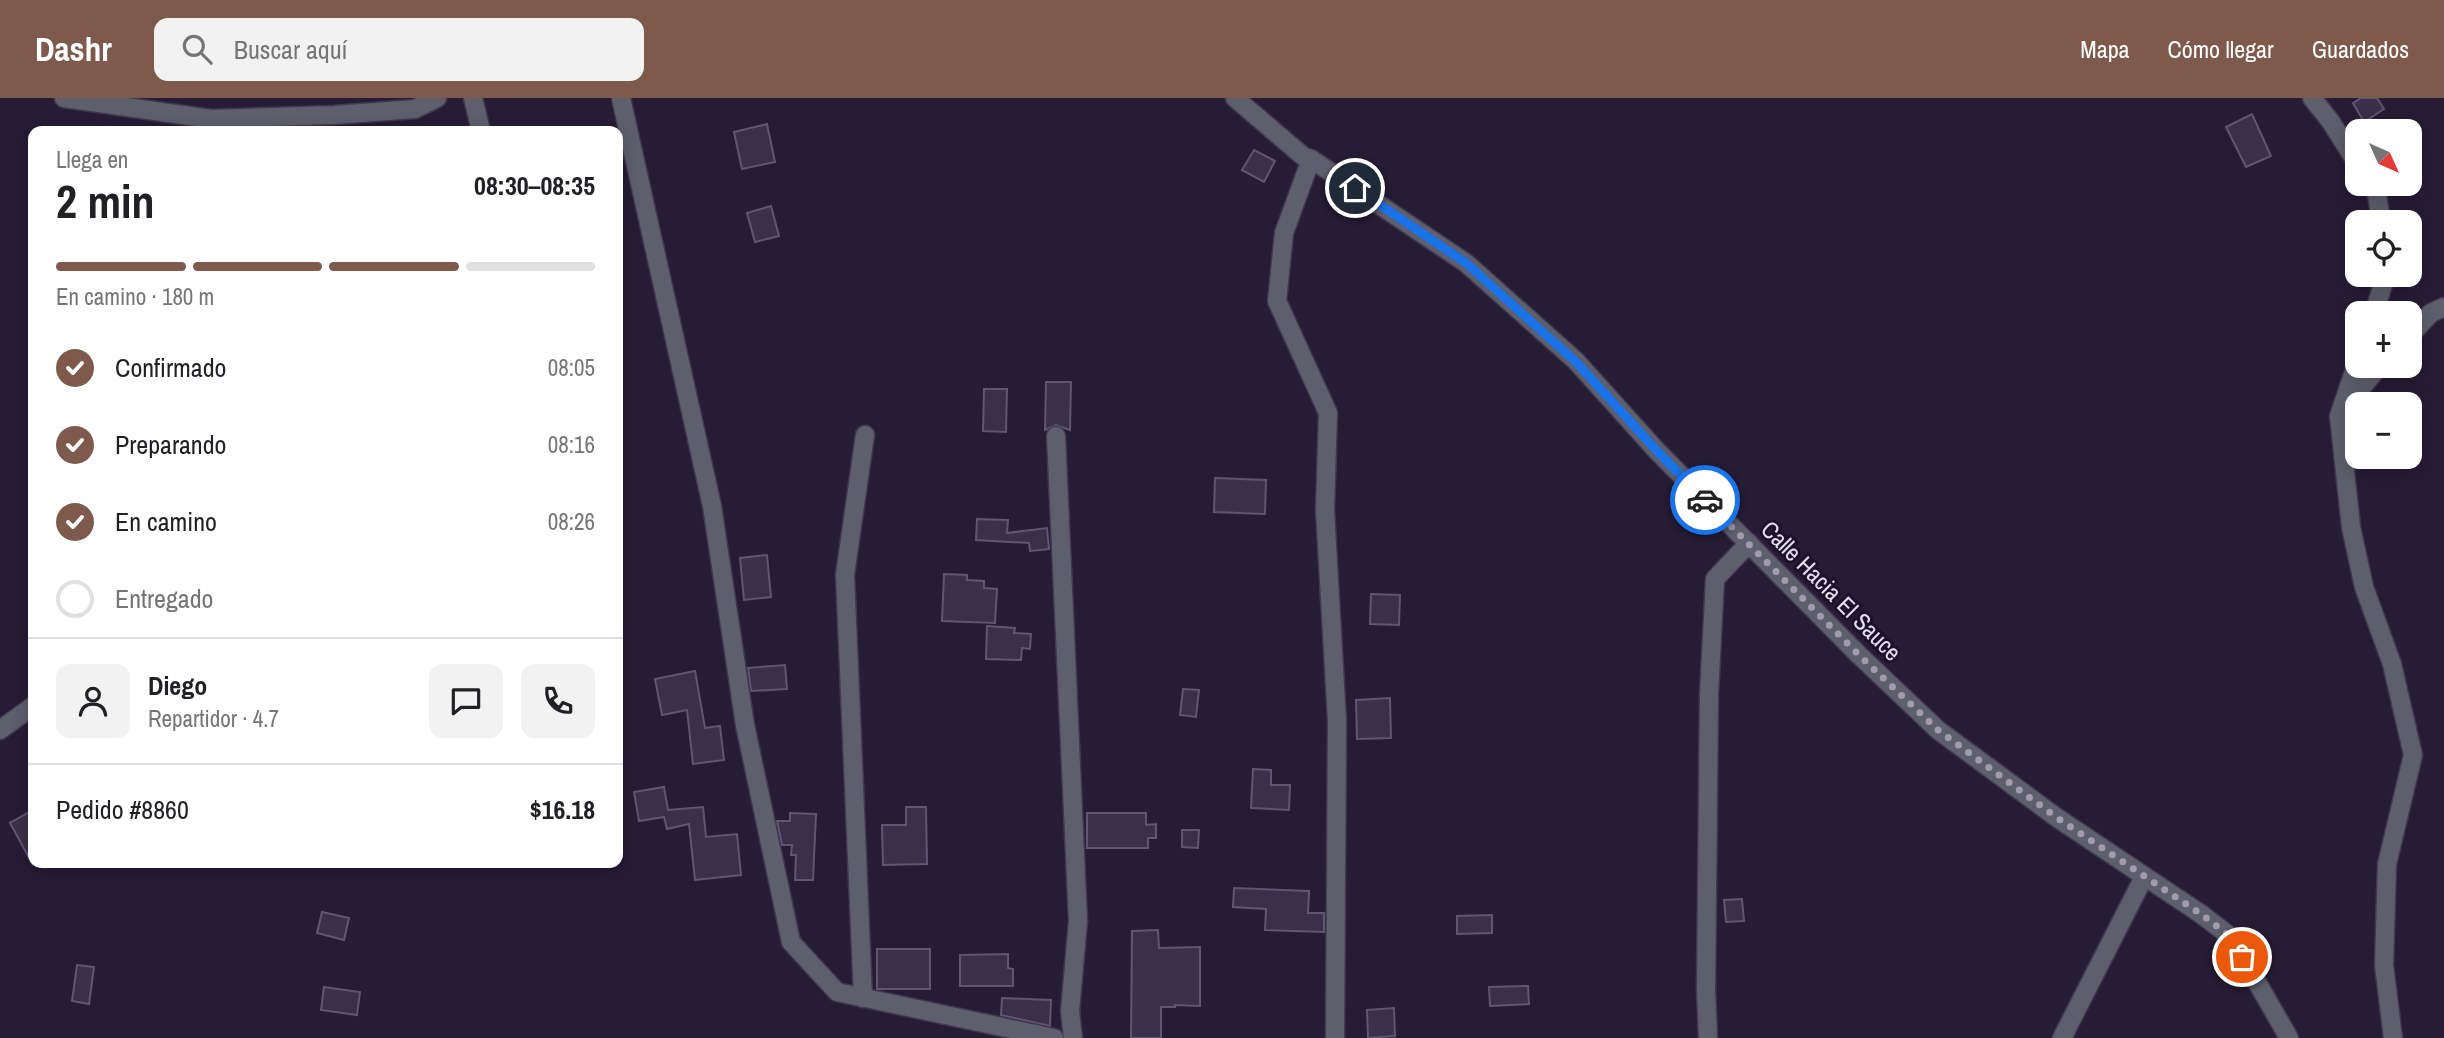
<!DOCTYPE html>
<html lang="es">
<head>
<meta charset="utf-8">
<style>
	:root { --surface:#fff; --page:#f2f2f2; --text:#202124; --muted:#757577; --line:#e0e0e0; --accent:#7e5a4d }
	body { margin:0; font-family:"Archivo Narrow",sans-serif; background:var(--page); color:var(--text); height:100vh; display:flex; flex-direction:column; font-size:26px; white-space:nowrap }
	* { box-sizing:border-box; margin:0 }
	p { font-size:23px; color:var(--muted) }
	.icon { flex:none; width:38px; height:38px; fill:none; stroke:currentColor; stroke-width:2; stroke-linecap:round; stroke-linejoin:round }
	.map { position:relative; flex:1; overflow:hidden }
	.drawer { position:absolute; left:28px; top:28px; width:595px; height:742px; display:flex; flex-direction:column; background:var(--surface); border-radius:14px; box-shadow:0 4px 18px #0003 }
	.drawer>* { flex:none }
	.needle { width:46px; rotate:135deg }
	.fabs { position:absolute; left:2345px; top:21px; display:grid; gap:14px }
	.fabs a { display:grid; place-items:center; width:77px; height:77px; border-radius:14px; background:var(--surface); box-shadow:0 4px 18px #0003; font-size:35px }
	.pin { position:absolute; display:grid; place-items:center; width:60px; height:60px; color:#fff; margin:-30px; border:4px solid #fff; border-radius:50%; box-shadow:0 2px 7px #0007 }
	.courier { position:absolute; display:grid; place-items:center; width:70px; height:70px; margin:-35px; border:5px solid #1a73e8; border-radius:50%; background:#fff; color:#222; box-shadow:0 2px 9px #0007 }
	.summary em { font-style:normal; font-weight:800 }
	.summary div { display:flex; flex-direction:column-reverse }
	.summary { display:flex; align-items:center; justify-content:space-between; height:119px; padding:0 28px }
	h1 { font-size:46px; font-weight:800; line-height:52px }
	.bar { display:grid; grid-template-columns:repeat(4,1fr); gap:10px 7px; align-content:center; height:84px; padding:0 28px }
	.bar i { height:9px; border-radius:5px; background:var(--line) }
	.bar .on { background:var(--accent) }
	.bar p { grid-column:span 4 }
	.line { display:flex; align-items:center; gap:18px; padding:0 28px; border-top:2px solid var(--line) }
	.line div { flex:1 }
	.round { display:grid; place-items:center; flex:none; width:74px; height:74px; border-radius:14px; background:var(--page) }
	ol { padding:0 28px; list-style:none }
	li { display:flex; align-items:center; gap:21px; height:77px }
	li p { margin-inline-start:auto }
	li .icon { padding:7px; border-radius:50%; background:var(--accent); color:#fff; stroke-width:4 }
	li:last-child { color:var(--muted) }
	li i { width:38px; height:38px; border:4px solid var(--line); border-radius:50% }
	header { display:flex; align-items:center; gap:42px; box-sizing:border-box; height:98px; padding:0 35px; background:var(--accent); color:#fff }
	header strong { font-size:33px }
	nav { display:flex; gap:38px; margin-inline-start:auto; font-size:24px }
	.search { width:490px; height:63px; background:var(--page); display:flex; align-items:center; gap:18px; box-sizing:border-box; padding:0 24px; border-radius:14px; color:var(--muted); font-size:26px }
	.map>svg:first-child { display:block }
	.building { fill:#3a304b; stroke:#605673; stroke-width:2 }
	.lines { fill:none; stroke-linecap:round; stroke-linejoin:round }
	.minor-casing { stroke:#41374f; stroke-width:21 }
	.minor { stroke:#5e5f6c; stroke-width:18 }
	.done { stroke:#a29aae; stroke-width:7; stroke-dasharray:0 12.6 }
	.route { stroke:#1a73e8; stroke-width:9 }
	.labels { text-anchor:middle; stroke-width:6; stroke-linejoin:round; paint-order:stroke }
	.street-label { font-size:24px; fill:#e4deef; stroke:#1c132b }
</style>
</head>
<body>
<header>
<strong>Dashr</strong>
<div class="search"><svg class="icon" aria-label="search" viewBox="0 0 24 24"><circle cx="10" cy="10" r="6"/><path d="M15 15l6 6"/></svg>Buscar aquí</div>
<nav><a>Mapa</a><a>Cómo llegar</a><a>Guardados</a></nav>
</header>
<div class="map">
<svg width="2444" height="940" viewBox="0 0 2444 940">
	<rect width="100%" height="100%" fill="#261c35"/>
	<g class="building">
		<path d="M2361,0h16l7,11 -20,13 -11,-19z"/>
		<path d="M2252,16l19,42 -25,11 -20,-40z"/>
		<path d="M767,26l8,38 -33,7 -8,-37z"/>
		<path d="M1254,52l21,11 -11,21 -22,-12z"/>
		<path d="M771,108l8,30 -24,6 -8,-29z"/>
		<path d="M1046,284h25l-1,48 -14,-5 -11,5z"/>
		<path d="M984,291h23l-1,43 -23,-1z"/>
		<path d="M1215,380l51,2 -1,34 -51,-2z"/>
		<path d="M977,421l31,1 -1,13 40,-5 2,21 -19,2 -1,-8 -53,-3z"/>
		<path d="M767,457l4,42 -27,3 -4,-42z"/>
		<path d="M944,476l23,1v5l17,1v7l13,1 -2,34 -53,-2z"/>
		<path d="M1371,496l29,1 -1,30 -29,-1z"/>
		<path d="M987,528l28,2 -1,5 17,1 -1,15 -8,-1 -1,12 -35,-1z"/>
		<path d="M785,567l2,24 -36,2 -3,-23z"/>
		<path d="M695,573l10,57 15,-2 4,34 -31,4 -6,-54 -25,5 -7,-36z"/>
		<path d="M1183,591l16,1 -3,27 -16,-2z"/>
		<path d="M1390,600l1,40 -34,1 -1,-39z"/>
		<path d="M1253,671l18,1v15h19l-1,25 -38,-2z"/>
		<path d="M664,689l4,23 35,-3 3,30 31,-3 4,41 -46,5 -6,-56 -22,5 -3,-12 -25,4 -5,-29z"/>
		<path d="M906,709h20l1,57 -44,1 -1,-40h24z"/>
		<path d="M33,712v55l-23,-42z"/>
		<path d="M790,715l26,1 -3,66h-18l1,-25h-5l1,-10h-10l-5,-24h13z"/>
		<path d="M1087,715h59v12l10,-1v14h-8v10h-61z"/>
		<path d="M1182,732h17l-1,18 -16,-1z"/>
		<path d="M1234,790l75,3 -1,22h16v19l-59,-2 1,-21 -33,-2z"/>
		<path d="M1742,801l2,22 -18,1 -2,-22z"/>
		<path d="M322,814l27,6 -5,22 -27,-7z"/>
		<path d="M1492,817v18l-35,1v-18z"/>
		<path d="M1158,832l1,18 41,-1v59l-25,-1v2h-14v31h-30l1,-107z"/>
		<rect x="877" y="851" width="53" height="40"/>
		<path d="M1008,856v14l5,1v17h-53v-31z"/>
		<path d="M77,867l17,2 -5,37 -17,-3z"/>
		<path d="M1528,888l1,18 -39,2 -1,-19z"/>
		<path d="M324,889l36,5 -3,23 -36,-5z"/>
		<path d="M1002,900l49,2 -1,26 -49,-11z"/>
		<path d="M1394,910l1,28 -27,2 -1,-28z"/>
	</g>
	<g class="lines">
		<defs>
			<g id="minor">
				<path d="M64,0l147,21 123,-4 81,-6 22,-11"/>
				<path d="M473,0l8,33"/>
				<path d="M621,0l91,408 33,219 46,217 46,50 217,46"/>
				<path d="M1235,0l69,59 7,2 155,104 110,98 81,90 202,204 79,75 118,87 145,97 30,23 58,101"/>
				<path d="M2312,0l19,24 26,41"/>
				<path d="M1311,61l-27,74 -7,68 51,112 -3,97 12,211 -2,317"/>
				<path d="M2370,86l7,10 4,28"/>
				<path d="M2374,215l12,-38"/>
				<path d="M2410,237l21,-22 13,-6"/>
				<path d="M2357,265l-18,53 12,111 13,60 28,77 21,91 -26,109 -3,101 9,73"/>
				<path d="M2349,304l31,-36"/>
				<path d="M1056,338l22,485 -8,90 3,27"/>
				<path d="M0,632l33,-24"/>
				<path d="M863,900l-18,-423 20,-140"/>
				<path d="M1708,940l-2,-48 3,-296 6,-115 34,-36"/>
				<path d="M2062,940l82,-161"/>
			</g>
		</defs>
		<use href="#minor" class="minor-casing"/>
		<use href="#minor" class="minor"/>
	</g>
	<g class="lines">
		<path class="done" d="M1705,402l154,155 79,75 118,87 145,97 30,23 11,20"/>
		<path class="route" d="M1355,90l111,75 110,99 81,89 48,49"/>
	</g>
	<g class="labels">
		<g class="street-label">
			<text transform="translate(1831 493) rotate(45)" y="8">Calle Hacia El Sauce</text>
		</g>
	</g>
</svg>
<div class="fabs">
<a><svg class="needle" viewBox="-14 -14 28 28"><path d="M0-13l5 13h-10z" fill="#e53935"/><path d="M0 13l5-13h-10z" fill="#757577"/></svg></a>
<a><svg class="icon" aria-label="locate" viewBox="0 0 24 24"><circle cx="12" cy="12" r="6"/><path d="M12 2v4M12 18v4M2 12h4M18 12h4"/></svg></a>
<a>+</a>
<a>−</a>
</div>
<div class="pin" style="left:2242px;top:859px;background:#ea580c"><svg class="icon" aria-label="bag" viewBox="0 0 24 24"><path d="M5 8h14l-1 12H6zM9 8a3 3 0 0 1 6 0"/></svg></div>
<div class="pin" style="left:1355px;top:90px;background:#1f2937"><svg class="icon" aria-label="home" viewBox="0 0 24 24"><path d="M3 11l9-7 9 7M6 9v11h12V9"/></svg></div>
<div class="courier" style="left:1705px;top:402px"><svg class="icon" aria-label="car" viewBox="0 0 24 24"><path d="M5 17H2v-5l4-1 3-4h7l3 4 3 1v5h-3M9 17h6M6 11h13"/><circle cx="7" cy="17" r="2"/><circle cx="17" cy="17" r="2"/></svg></div>
<section class="drawer">
<div class="summary"><div><h1>2 min</h1><p>Llega en</p></div><em>08:30–08:35</em></div>
<div class="bar"><i class="on"></i><i class="on"></i><i class="on"></i><i></i><p>En camino · 180 m</p></div>
<ol>
<li><svg class="icon" aria-label="check" viewBox="0 0 24 24"><path d="M5 12l5 5 9-10"/></svg>Confirmado<p>08:05</p></li>
<li><svg class="icon" aria-label="check" viewBox="0 0 24 24"><path d="M5 12l5 5 9-10"/></svg>Preparando<p>08:16</p></li>
<li><svg class="icon" aria-label="check" viewBox="0 0 24 24"><path d="M5 12l5 5 9-10"/></svg>En camino<p>08:26</p></li>
<li><i></i>Entregado</li>
</ol>
<div class="line" style="height:126px"><a class="round"><svg class="icon" aria-label="person" viewBox="0 0 24 24"><circle cx="12" cy="8" r="4"/><path d="M4 21q1-7 8-7t8 7"/></svg></a><div><b>Diego</b><p>Repartidor · 4.7</p></div><a class="round"><svg class="icon" aria-label="chat" viewBox="0 0 24 24"><path d="M4 5h16v11H9l-5 4z"/></svg></a><a class="round"><svg class="icon" aria-label="phone" viewBox="0 0 24 24"><path d="M5 4h4l2 5-3 2q2 4 5 5l2-3 5 2v4C11 20 4 13 5 4z"/></svg></a></div>
<div class="line" style="height:91px"><div>Pedido #8860</div><b>$16.18</b></div>
</section>
</div>
</body>
</html>
